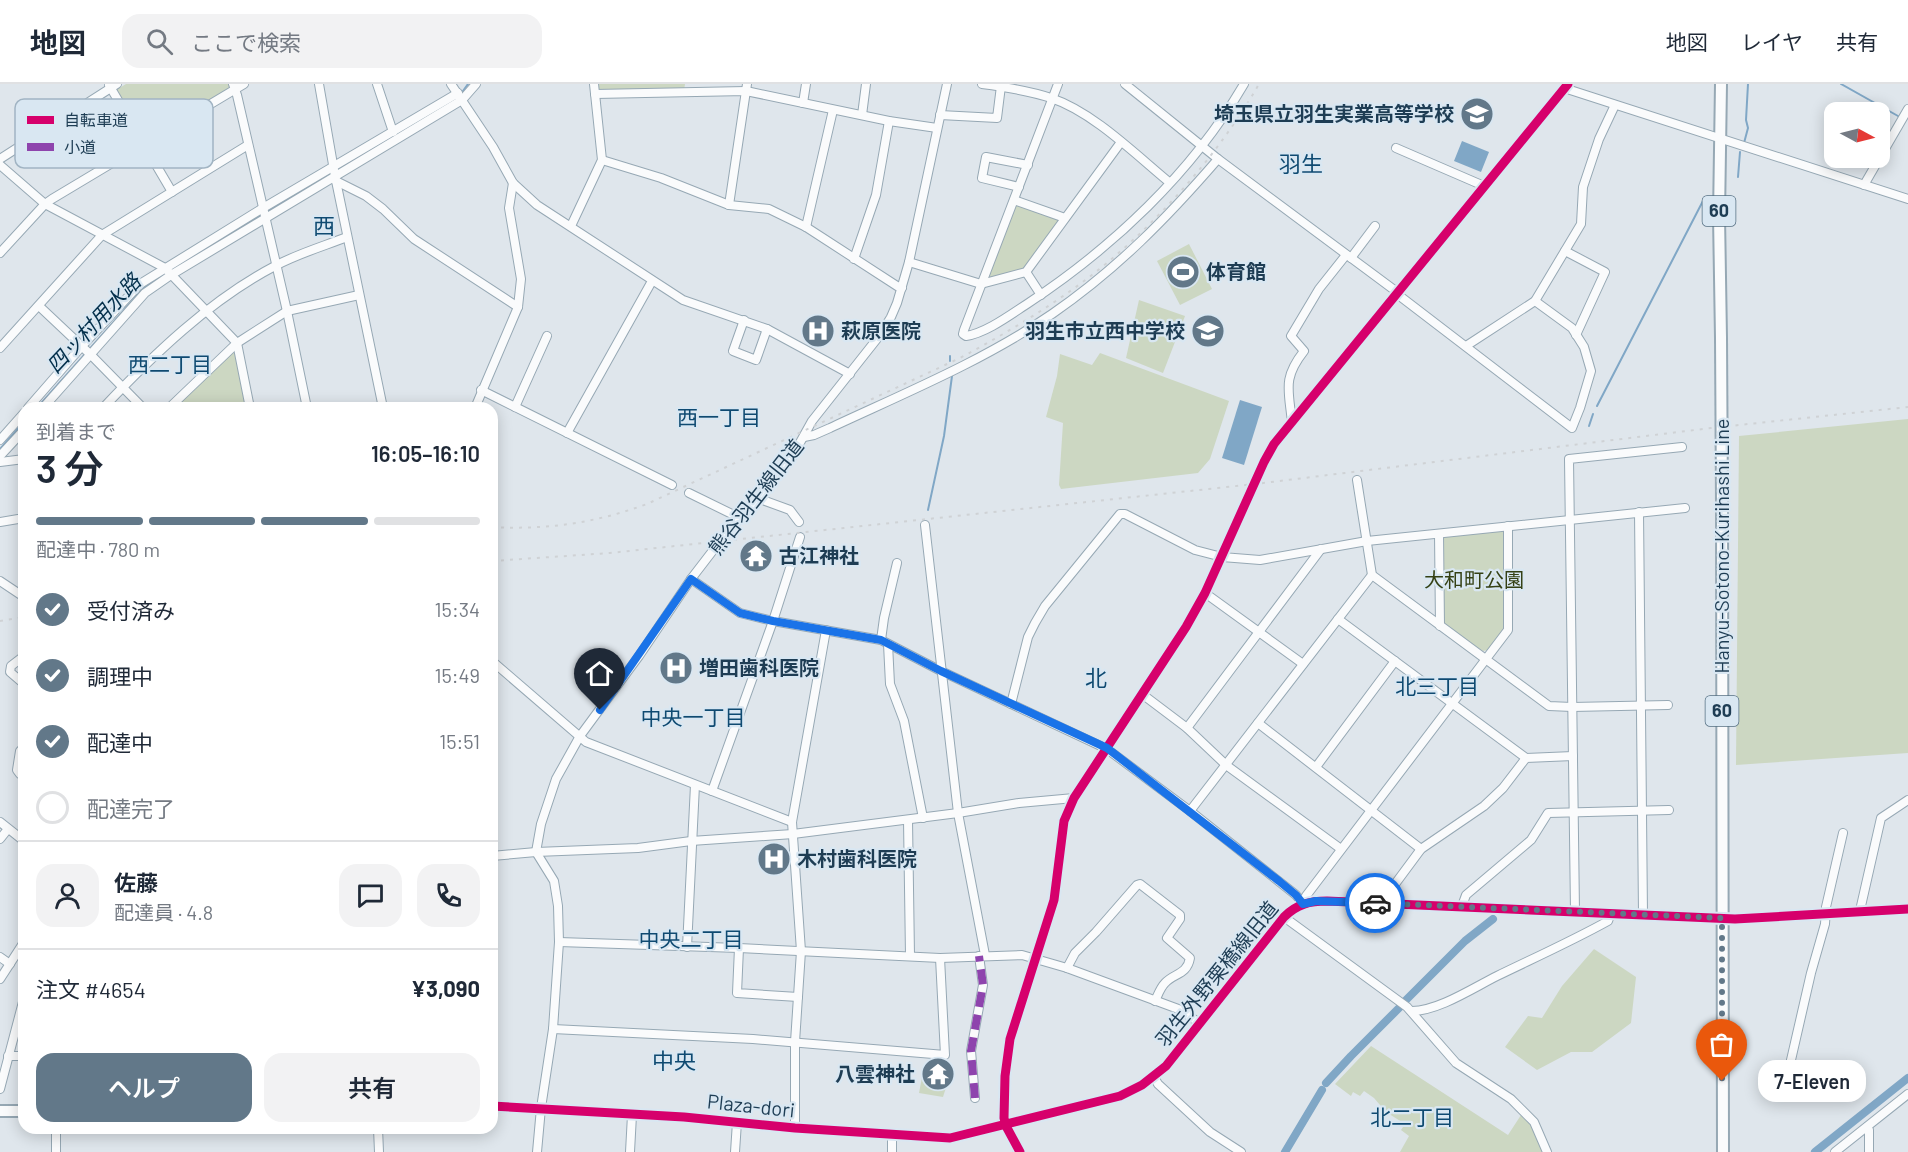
<!DOCTYPE html>
<html lang="ja">
<head>
<meta charset="utf-8">
<style>
	:root { --surface:#fff; --page:#f2f2f3; --text:#1f2937; --muted:#747a83; --line:#e0e1e3; --accent:#627889 }
	body { margin:0; font-family:Barlow,"Noto Sans JP",sans-serif; background:var(--page); color:var(--text); height:100vh; display:flex; flex-direction:column; font-size:22px; white-space:nowrap }
	* { box-sizing:border-box; margin:0 }
	p { font-size:20px; color:var(--muted) }
	.icon { flex:none; width:33px; height:33px; fill:none; stroke:currentColor; stroke-width:2; stroke-linecap:round; stroke-linejoin:round }
	.map { position:relative; flex:1; overflow:hidden }
	.details { position:absolute; left:18px; top:318px; width:480px; height:732px; display:flex; flex-direction:column; background:var(--surface); border-radius:18px; box-shadow:0 3px 15px #0003 }
	.details>* { flex:none }
	.needle { width:39px; rotate:97deg }
	.controls { position:absolute; left:1824px; top:18px; display:grid; gap:12px }
	.controls a { display:grid; place-items:center; width:66px; height:66px; border-radius:12px; background:var(--surface); box-shadow:0 3px 15px #0003; font-size:30px }
	.pin { position:absolute; display:grid; place-items:center; width:51px; height:51px; color:#fff; margin:-62px -26px; border-radius:50% 50% 50% 0; rotate:-45deg; box-shadow:0 0 6px #0007 }
	.pin .icon { rotate:45deg }
	.courier { position:absolute; display:grid; place-items:center; width:60px; height:60px; margin:-30px; border:4px solid #1a73e8; border-radius:50%; background:#fff; color:#222; box-shadow:0 2px 8px #0007 }
	.bubble { position:absolute; height:42px; border-radius:18px; background:var(--surface); box-shadow:0 3px 15px #0003; font-size:20px; font-weight:600; line-height:42px; text-align:center }
	.summary em { font-style:normal; font-weight:600 }
	.summary div { display:flex; flex-direction:column-reverse }
	.summary { display:flex; align-items:center; justify-content:space-between; height:102px; padding:0 18px }
	h1 { font-size:39px; font-weight:600; line-height:45px }
	.bar { display:grid; grid-template-columns:repeat(4,1fr); gap:9px 6px; align-content:center; height:72px; padding:0 18px }
	.bar i { height:8px; border-radius:4px; background:var(--line) }
	.bar .current { background:var(--accent) }
	.bar p { grid-column:span 4 }
	.line { display:flex; align-items:center; gap:15px; padding:0 18px; border-top:2px solid var(--line) }
	.line div { flex:1 }
	.round { display:grid; place-items:center; flex:none; width:63px; height:63px; border-radius:18px; background:var(--page) }
	ol { padding:0 18px; list-style:none }
	li { display:flex; align-items:center; gap:18px; height:66px }
	li p { margin-inline-start:auto }
	li .icon { padding:6px; border-radius:50%; background:var(--accent); color:#fff; stroke-width:4 }
	li:last-child { color:var(--muted) }
	li i { width:33px; height:33px; border:3px solid var(--line); border-radius:50% }
	.button { display:flex; gap:12px; margin-top:auto; padding:12px 18px }
	.button a { flex:1; height:69px; border-radius:18px; background:var(--accent); color:#fff; font-size:24px; font-weight:600; line-height:69px; text-align:center }
	.button a+a { background:var(--page); color:var(--text) }
	header { display:flex; align-items:center; gap:36px; box-sizing:border-box; height:84px; padding:0 30px; background:var(--surface); border-bottom:2px solid var(--line) }
	header strong { font-size:28px }
	nav { display:flex; gap:33px; margin-inline-start:auto; font-size:21px }
	.search { width:420px; height:54px; background:var(--page); display:flex; align-items:center; gap:15px; box-sizing:border-box; padding:0 21px; border-radius:18px; color:var(--muted); font-size:22px }
	.map>svg:first-child { display:block }
	.green { fill:#ccd7c2 }
	.water { fill:#80a7c6 }
	.lines { fill:none; stroke-linecap:round; stroke-linejoin:round }
	.stream { stroke:#80a7c6; stroke-width:2 }
	.canal { stroke:#80a7c6; stroke-width:8 }
	.minor-casing { stroke:#96a8b4; stroke-width:10 }
	.major-casing { stroke:#96a8b4; stroke-width:14 }
	.minor { stroke:#fafbfc; stroke-width:8 }
	.major { stroke:#fafbfc; stroke-width:10 }
	.rail { stroke:#cfd2d5; stroke-width:2; stroke-dasharray:3 6; stroke-linecap:butt }
	.major-bridge-casing { stroke:#96a8b4; stroke-width:14; stroke-linecap:butt }
	.major-bridge { stroke:#fafbfc; stroke-width:10 }
	.quiet { stroke:#8e44ad; stroke-width:8; stroke-dasharray:15 8; stroke-linecap:butt }
	.cycleway-casing { stroke:#d9e7f2; stroke-width:13 }
	.cycleway { stroke:#d6006c; stroke-width:9 }
	.done { stroke:#627889; stroke-width:6; stroke-dasharray:0 10.8 }
	.route { stroke:#1a73e8; stroke-width:8 }
	.labels { text-anchor:middle; stroke-width:4.5; stroke-linejoin:round; paint-order:stroke }
	.shield { fill:#d9e7f2; stroke:#567083; stroke-width:1.5 }
	.shield-label { font-size:18px; font-weight:bold; fill:#1e3d54 }
	.poi-label { font-size:20px; font-weight:bold; fill:#1e3d54; stroke:#d9e7f2; text-anchor:start }
	.street-label { font-size:20px; fill:#1e3d54; stroke:#d9e7f2 }
	.park-label { font-size:20px; fill:#354115; stroke:#d9e7f2 }
	.water-label { font-size:21px; font-style:italic; fill:#04304c; stroke:#d9e7f2 }
	.neighbourhood-label { font-size:21px; fill:#0f4a71; stroke:#d9e7f2 }
	.quarter-label { font-size:22px; fill:#0f4a71; stroke:#d9e7f2 }
	.key { fill:#d9e7f2; stroke:#a1b4c3; stroke-width:1.5 }
	.key-label { font-size:16px; fill:#1e3d54 }
</style>
</head>
<body>
<header>
<strong>地図</strong>
<div class="search"><svg class="icon" aria-label="search" viewBox="0 0 24 24"><circle cx="10" cy="10" r="6"/><path d="M15 15l6 6"/></svg>ここで検索</div>
<nav><a>地図</a><a>レイヤ</a><a>共有</a></nav>
</header>
<div class="map">
<svg width="1908" height="1068" viewBox="0 0 1908 1068">
	<rect width="100%" height="100%" fill="#dfe6ec"/>
	<g class="green">
		<path d="M126,0h102l2,3 -85,52 -29,-49z"/>
		<path d="M594,0h91l-1,7 -89,3z"/>
		<path d="M1016,120l45,15 -38,51 -38,10z"/>
		<path d="M1189,160l23,45 -32,16 -23,-44z"/>
		<path d="M1139,216l46,16 -22,57 -37,-15z"/>
		<path d="M236,265l12,59h-74z"/>
		<path d="M1100,269l129,48 -19,58 -12,14 -137,16 -2,-4 4,-62 -17,-6 11,-41 3,-22 32,11z"/>
		<path d="M1908,335v334l-172,12 3,-329z"/>
		<path d="M1506,444l-1,100 -17,22 -5,1 -40,-26 -1,-89z"/>
		<path d="M1594,865l42,28 -5,46 -39,29h-21l-34,18 -32,-23 23,-31 14,2 20,-32z"/>
		<path d="M1371,962l137,89 15,-23 8,8 14,32h-145l9,-16 -8,-6 4,-6 -19,-12 -12,-14 -10,-7 -4,5 -7,-4 -2,4 -16,-12z"/>
		<path d="M923,988l27,3 -7,22 -24,-4z"/>
	</g>
	<g class="water">
		<path d="M1462,57l27,11 -8,20 -27,-11z"/>
		<path d="M1240,316l22,7 -18,58 -22,-7z"/>
	</g>
	<g class="lines">
		<g class="stream">
			<path d="M1841,0l57,32"/>
			<path d="M463,7l5,-7"/>
			<path d="M1744,59l4,-15 -2,-8 2,-36"/>
			<path d="M343,83l18,-11"/>
			<path d="M1738,93l2,-25"/>
			<path d="M267,128l52,-31"/>
			<path d="M950,277v-5"/>
			<path d="M1597,322l108,-209"/>
			<path d="M37,324l107,-120 118,-73"/>
			<path d="M1589,342l4,-12"/>
			<path d="M0,365l24,-27"/>
			<path d="M928,426l16,-74 8,-60"/>
			<path d="M1011,1059l3,9"/>
		</g>
		<g class="canal">
			<path d="M1406,916l59,-59 28,-22"/>
			<path d="M1326,999l25,-27 50,-50"/>
			<path d="M1285,1068l37,-62"/>
			<path d="M1815,1068l93,-74"/>
		</g>
		<defs>
			<g id="minor">
				<path d="M233,0l4,11 50,216 20,97"/>
				<path d="M319,0l16,92 48,232"/>
				<path d="M377,0l16,48"/>
				<path d="M451,0l42,63 20,36 24,22 146,95 84,29 83,45"/>
				<path d="M982,0c23,3 48,7 69,14 42,14 84,56 118,84"/>
				<path d="M1058,0l-94,246 -1,4 3,2c20,-3 44,-21 61,-32 85,-56 165,-131 217,-220"/>
				<path d="M1125,0l93,75 179,133 4,5 171,131 8,-20 11,-37 -7,-24 -12,-19 -37,-27"/>
				<path d="M109,1l63,107"/>
				<path d="M1564,4l344,111"/>
				<path d="M595,10l151,-3 143,30 48,7"/>
				<path d="M803,19l3,-19"/>
				<path d="M862,31l4,-31"/>
				<path d="M940,31l57,3 4,-32"/>
				<path d="M1396,64l88,38"/>
				<path d="M0,75l117,-75"/>
				<path d="M602,76l59,18 68,27 40,4 37,18 91,59 5,2"/>
				<path d="M0,81l45,39 120,64 72,75 13,65"/>
				<path d="M336,97l30,15 17,13 31,30 104,68"/>
				<path d="M1864,101l44,-76"/>
				<path d="M1019,103l-37,-9 4,-21 42,8"/>
				<path d="M1014,116l51,18"/>
				<path d="M729,121l18,-121"/>
				<path d="M571,142l31,-66 -8,-76"/>
				<path d="M806,143l27,-117"/>
				<path d="M1565,167l40,21 -29,63"/>
				<path d="M0,169l45,-49 7,-5 192,-115"/>
				<path d="M1351,174l24,-32"/>
				<path d="M854,175l22,-64 13,-74"/>
				<path d="M909,178l72,22 45,-12 95,-130"/>
				<path d="M1026,188l15,23"/>
				<path d="M39,222l52,49 52,53"/>
				<path d="M744,236l-11,31 23,9 11,-31"/>
				<path d="M1466,262l69,-45 46,-77 2,-37 16,-48 16,-34"/>
				<path d="M0,264l102,-113 146,-90"/>
				<path d="M481,306l191,95"/>
				<path d="M515,323l32,-71"/>
				<path d="M28,324l54,-62 58,-62 123,-76 195,-115"/>
				<path d="M43,324l102,-115 26,-18 291,-175 14,-16"/>
				<path d="M103,324c50,-53 107,-108 172,-142 22,-12 49,-20 72,-29"/>
				<path d="M169,324l68,-65 50,-32 72,-16"/>
				<path d="M475,324l43,-101 3,-28 -12,-71 4,-25"/>
				<path d="M1292,339c-3,-33 -10,-44 12,-72l-13,-15 28,-47 27,-34"/>
				<path d="M567,349l85,-152"/>
				<path d="M804,353l10,-2 16,-7c75,-35 153,-67 222,-114 65,-45 115,-96 166,-155"/>
				<path d="M0,356l24,-27"/>
				<path d="M0,372l24,-26"/>
				<path d="M0,378l24,-3"/>
				<path d="M1357,396l15,95 177,131 23,1 96,-2"/>
				<path d="M689,409l51,25"/>
				<path d="M757,414l33,12 9,12"/>
				<path d="M1639,428l4,402"/>
				<path d="M0,438l24,-4"/>
				<path d="M925,441l33,288 27,142"/>
				<path d="M1439,450l1,92"/>
				<path d="M691,495l49,34 33,8 108,19 60,31 166,78 83,62 106,84 7,9"/>
				<path d="M0,497l24,16"/>
				<path d="M1205,509l98,71"/>
				<path d="M1338,535l188,139"/>
				<path d="M881,556l3,-22 13,-55"/>
				<path d="M888,560l2,40 14,37 19,97"/>
				<path d="M24,572l-13,10 -1,6 14,12"/>
				<path d="M492,577l94,81 206,80"/>
				<path d="M1142,610l45,34 39,37 115,84"/>
				<path d="M1011,620l17,-67 7,-14 10,-17 75,-92h5l70,36 27,7 38,3 107,-19 318,-33"/>
				<path d="M1258,639l163,126"/>
				<path d="M1187,644l134,-179"/>
				<path d="M24,663l-4,4 -3,19 3,4 4,1"/>
				<path d="M1316,683l79,-106"/>
				<path d="M712,707l61,-170 27,-84"/>
				<path d="M1190,727l182,-236"/>
				<path d="M908,736l2,136"/>
				<path d="M0,738l24,19"/>
				<path d="M0,755l8,-10"/>
				<path d="M536,768l5,-28 15,-45 24,-43 59,-80 52,-77 30,-39 71,-83 20,-36 68,-86 11,-18 6,-14 12,-41 38,-178"/>
				<path d="M536,768l18,29 4,25 1,36 -6,87 -12,79 -4,44"/>
				<path d="M492,772l44,-4 102,-4 53,-7 102,-7 165,-21 61,-10 55,-5"/>
				<path d="M1381,819l40,-54 63,-43 19,-18 23,-30 47,-2"/>
				<path d="M1303,820l3,-8 202,-266v-104"/>
				<path d="M1462,822l4,-11 65,-55 17,-27 121,-3"/>
				<path d="M1575,827l-6,-452 113,-12"/>
				<path d="M1861,827v-5l20,-88 27,-18"/>
				<path d="M1284,833l123,90 49,56 55,36 23,23 13,30"/>
				<path d="M559,858l180,6 201,10 82,-3 45,13 114,42 18,13"/>
				<path d="M687,863l8,-162"/>
				<path d="M739,864l-2,45 61,4"/>
				<path d="M0,873l10,7"/>
				<path d="M1067,884l8,-15 21,-21 41,-47 3,-1 40,31v4l-13,19 23,20c-3,17 -16,15 -25,25 -5,5 -7,12 -10,18"/>
				<path d="M0,895l24,-37"/>
				<path d="M1412,927c26,0 61,-23 85,-35 37,-18 75,-35 111,-55l3,-8"/>
				<path d="M553,945l200,10 192,16 -5,-97"/>
				<path d="M8,972h16"/>
				<path d="M1791,976l20,-87 14,-49 1,-17 17,-74"/>
				<path d="M1154,993l4,7 52,48 31,20"/>
				<path d="M0,1005l24,-91"/>
				<path d="M975,1014l-4,-47 12,-66 -4,-29"/>
				<path d="M492,1022l192,11 111,11 155,10 170,-42 22,-11 24,-19 118,-149c13,-13 26,-16 43,-16l408,18 173,-10"/>
				<path d="M1867,1043l2,3v22"/>
				<path d="M56,1044v24"/>
				<path d="M378,1044l1,24"/>
				<path d="M795,1044v-86l6,-91 -9,-129 34,-192"/>
				<path d="M892,1051v17"/>
				<path d="M630,1068l2,-37"/>
				<path d="M735,1068l2,-30"/>
				<path d="M1020,1068l-14,-26 -2,-8 1,-42 5,-37 44,-139 10,-79 10,-23 112,-171 19,-34 59,-131 10,-18 294,-360"/>
				<path d="M1835,1068l73,-58"/>
			</g>
			<g id="major">
				<path d="M1721,254l-2,-122 2,-132"/>
				<path d="M1722,420l1,648"/>
				<path d="M0,1027h24"/>
			</g>
		</defs>
		<use href="#minor" class="minor-casing"/>
		<use href="#major" class="major-casing"/>
		<use href="#minor" class="minor"/>
		<use href="#major" class="major"/>
		<g class="rail">
			<path d="M492,443c55,3 103,-4 155,-23l313,-146c43,-23 85,-48 124,-77 67,-50 134,-125 175,-197"/>
			<path d="M492,477l118,-8 645,-69 456,-56 197,-21"/>
			<path d="M0,537l24,-4"/>
		</g>
		<defs>
			<path id="major-bridge" d="M1721,254l1,166"/>
		</defs>
		<use href="#major-bridge" class="major-bridge-casing"/>
		<use href="#major-bridge" class="major-bridge"/>
		<path class="quiet" d="M975,1014l-4,-47 12,-66 -4,-29"/>
		<defs>
			<g id="cycleway">
				<path d="M492,1022l192,11 111,11 155,10 170,-42 22,-11 24,-19 118,-149c13,-13 26,-16 43,-16l408,18 173,-10"/>
				<path d="M1020,1068l-14,-26 -2,-8 1,-42 5,-37 44,-139 10,-79 10,-23 112,-171 19,-34 59,-131 10,-18 294,-360"/>
			</g>
		</defs>
		<use href="#cycleway" class="cycleway-casing"/>
		<use href="#cycleway" class="cycleway"/>
	</g>
	<g class="lines">
		<path class="done" d="M1375,819l347,15v163"/>
		<path class="route" d="M600,626l91,-131 49,34 33,8 108,19 60,31 166,77 172,133 17,14 7,9 13,-3 59,2"/>
	</g>
	<defs>
		<symbol id="school-disc" viewBox="-11 -11 22 22"><circle r="9.5" fill="#627889" stroke="#d9e7f2"/><path d="M0-5L7-2L0 1L-7-2ZM-4 1L0 2.5L4 1V4Q0 6-4 4Z" fill="#fff"/></symbol>
		<symbol id="stadium-disc" viewBox="-11 -11 22 22"><circle r="9.5" fill="#627889" stroke="#d9e7f2"/><path d="M0-5a6.5 5 0 1 0 0 10a6.5 5 0 1 0 0-10ZM-3.5-1.8h7v3.6h-7Z" fill="#fff"/></symbol>
		<symbol id="hospital-disc" viewBox="-11 -11 22 22"><circle r="9.5" fill="#627889" stroke="#d9e7f2"/><path d="M-5-5h3v3.5h4V-5h3V5h-3V1.5h-4V5h-3Z" fill="#fff"/></symbol>
		<symbol id="temple-disc" viewBox="-11 -11 22 22"><circle r="9.5" fill="#627889" stroke="#d9e7f2"/><path d="M0-6L5-2H3V0L6.5 2.5H4V6H1.5V3h-3V6H-4V2.5H-6.5L-3 0V-2H-5Z" fill="#fff"/></symbol>
	</defs>
	<g fill-rule="evenodd">
		<use href="#school-disc" x="1458" y="11" width="38" height="38"/>
		<use href="#stadium-disc" x="1164" y="169" width="38" height="38"/>
		<use href="#hospital-disc" x="799" y="228" width="38" height="38"/>
		<use href="#school-disc" x="1189" y="228" width="38" height="38"/>
		<use href="#temple-disc" x="737" y="453" width="38" height="38"/>
		<use href="#hospital-disc" x="657" y="565" width="38" height="38"/>
		<use href="#hospital-disc" x="755" y="756" width="38" height="38"/>
		<use href="#temple-disc" x="919" y="971" width="38" height="38"/>
	</g>
	<g class="labels">
		<g class="shield">
			<rect x="1702.5" y="112" width="33" height="30" rx="4.5"/>
			<rect x="1705.5" y="612" width="33" height="30" rx="4.5"/>
		</g>
		<g class="shield-label">
			<text x="1719" y="133">60</text>
			<text x="1722" y="633">60</text>
		</g>
		<g class="poi-label">
			<text x="1454" y="37" text-anchor="end">埼玉県立羽生実業高等学校</text>
			<text x="1206" y="195">体育館</text>
			<text x="841" y="254">萩原医院</text>
			<text x="1185" y="254" text-anchor="end">羽生市立西中学校</text>
			<text x="779" y="479">古江神社</text>
			<text x="699" y="591">増田歯科医院</text>
			<text x="797" y="782">木村歯科医院</text>
			<text x="915" y="997" text-anchor="end">八雲神社</text>
		</g>
		<g class="street-label">
			<text transform="translate(756 413) rotate(-52)" y="7">熊谷羽生線旧道</text>
			<text transform="translate(1722 462) rotate(-90)" y="7">Hanyu-Sotono-Kurihashi Line</text>
			<text transform="translate(1217 890) rotate(-51)" y="7">羽生外野栗橋線旧道</text>
			<text transform="translate(751 1022) rotate(6)" y="7">Plaza-dori</text>
		</g>
		<g class="park-label">
			<text x="1474" y="503">大和町公園</text>
		</g>
		<g class="water-label">
			<text transform="translate(94 240) rotate(-47)" y="7">四ッ村用水路</text>
		</g>
		<g class="neighbourhood-label">
			<text x="170" y="288">西二丁目</text>
			<text x="719" y="341">西一丁目</text>
			<text x="1437" y="610">北三丁目</text>
			<text x="693" y="641">中央一丁目</text>
			<text x="691" y="863">中央二丁目</text>
			<text x="1412" y="1041">北二丁目</text>
		</g>
		<g class="quarter-label">
			<text x="1301" y="88">羽生</text>
			<text x="324" y="150">西</text>
			<text x="1096" y="602">北</text>
			<text x="674" y="985">中央</text>
		</g>
	</g>
	<rect x="15" y="15" width="198" height="69" rx="9" class="key"/>
	<rect x="27" y="32" width="27" height="8" fill="#d6006c"/>
	<rect x="27" y="59" width="27" height="8" fill="#8e44ad"/>
	<g class="key-label">
		<text x="64" y="42">自転車道</text>
		<text x="64" y="69">小道</text>
	</g>
</svg>
<div class="controls">
<a><svg class="needle" viewBox="-14 -14 28 28"><path d="M0-13l5 13h-10z" fill="#e53935"/><path d="M0 13l5-13h-10z" fill="#747a83"/></svg></a>
</div>
<div class="pin" style="left:1722px;top:997px;background:#ea580c"><svg class="icon" aria-label="bag" viewBox="0 0 24 24"><path d="M5 8h14l-1 12H6zM9 8a3 3 0 0 1 6 0"/></svg></div>
<div class="pin" style="left:600px;top:626px;background:#1f2937"><svg class="icon" aria-label="home" viewBox="0 0 24 24"><path d="M3 11l9-7 9 7M6 9v11h12V9"/></svg></div>
<div class="courier" style="left:1375px;top:819px"><svg class="icon" aria-label="car" viewBox="0 0 24 24"><path d="M5 17H2v-5l4-1 3-4h7l3 4 3 1v5h-3M9 17h6M6 11h13"/><circle cx="7" cy="17" r="2"/><circle cx="17" cy="17" r="2"/></svg></div>
<div class="bubble" style="left:1758px;top:976px;width:108px">7-Eleven</div>
<section class="details">
<div class="summary"><div><h1>3 分</h1><p>到着まで</p></div><em>16:05–16:10</em></div>
<div class="bar"><i class="current"></i><i class="current"></i><i class="current"></i><i></i><p>配達中 · 780 m</p></div>
<ol>
<li><svg class="icon" aria-label="check" viewBox="0 0 24 24"><path d="M5 12l5 5 9-10"/></svg>受付済み<p>15:34</p></li>
<li><svg class="icon" aria-label="check" viewBox="0 0 24 24"><path d="M5 12l5 5 9-10"/></svg>調理中<p>15:49</p></li>
<li><svg class="icon" aria-label="check" viewBox="0 0 24 24"><path d="M5 12l5 5 9-10"/></svg>配達中<p>15:51</p></li>
<li><i></i>配達完了</li>
</ol>
<div class="line" style="height:108px"><a class="round"><svg class="icon" aria-label="person" viewBox="0 0 24 24"><circle cx="12" cy="8" r="4"/><path d="M4 21q1-7 8-7t8 7"/></svg></a><div><b>佐藤</b><p>配達員 · 4.8</p></div><a class="round"><svg class="icon" aria-label="chat" viewBox="0 0 24 24"><path d="M4 5h16v11H9l-5 4z"/></svg></a><a class="round"><svg class="icon" aria-label="phone" viewBox="0 0 24 24"><path d="M5 4h4l2 5-3 2q2 4 5 5l2-3 5 2v4C11 20 4 13 5 4z"/></svg></a></div>
<div class="line" style="height:78px"><div>注文 #4654</div><b>¥3,090</b></div>
<div class="button"><a>ヘルプ</a><a>共有</a></div>
</section>
</div>
</body>
</html>
